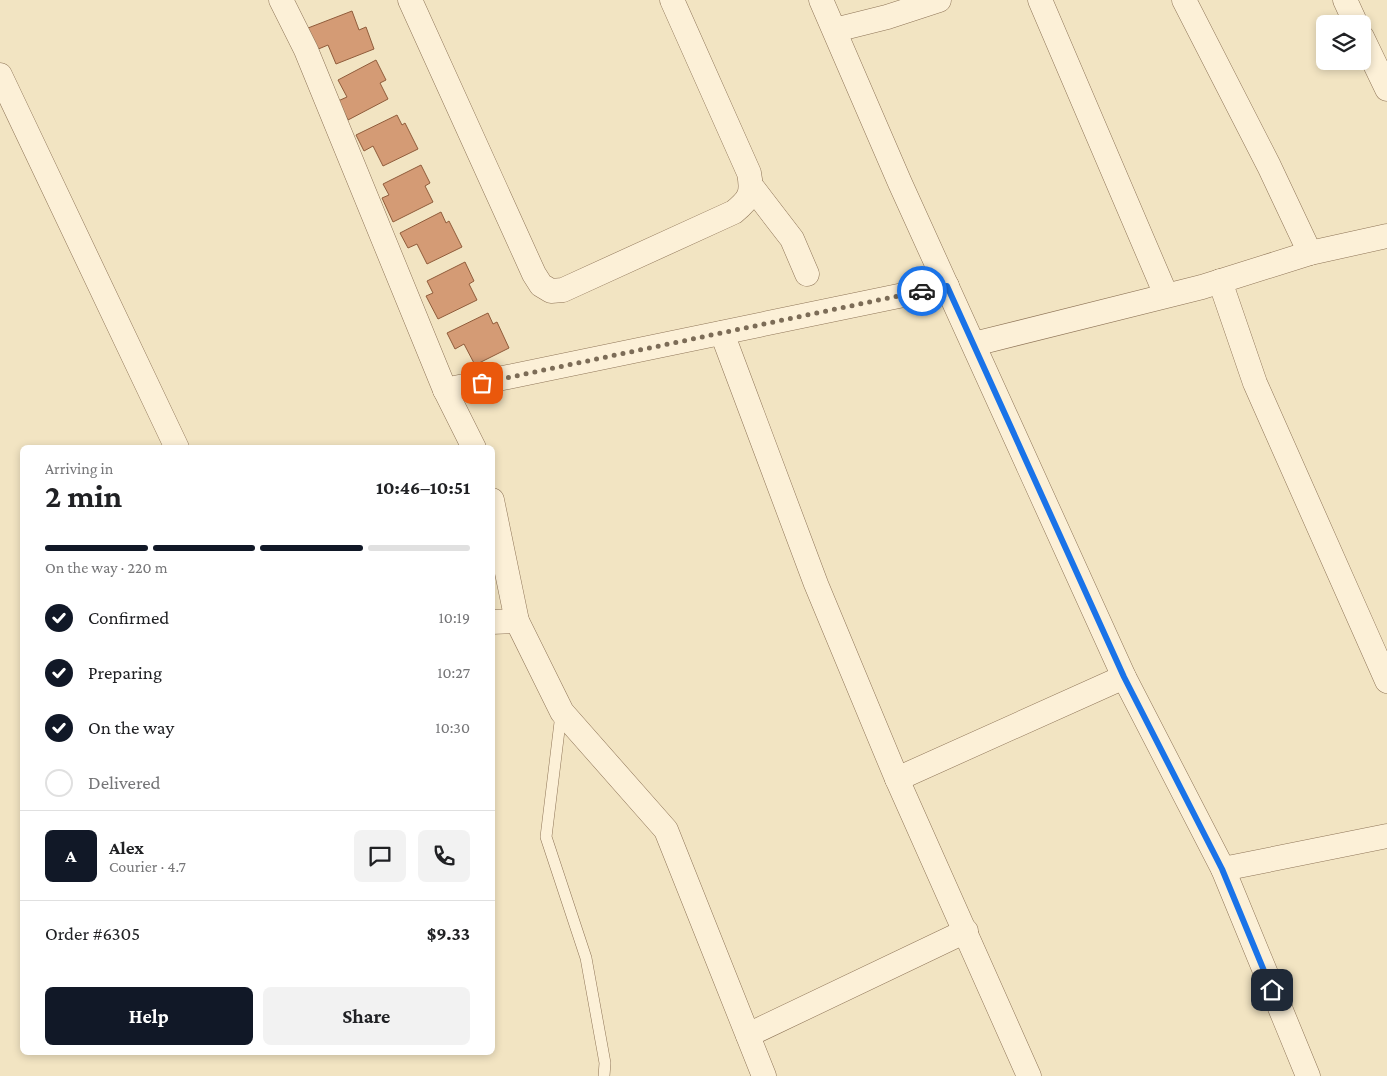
<!DOCTYPE html>
<html lang="en">
<head>
<meta charset="utf-8">
<style>
	:root { --surface:#fff; --page:#f2f2f2; --text:#202124; --muted:#757577; --line:#e0e0e0; --accent:#111827 }
	body { margin:0; font-family:"Crimson Pro",serif; background:var(--page); color:var(--text); height:100vh; display:flex; flex-direction:column; font-size:19px; white-space:nowrap }
	* { box-sizing:border-box; margin:0 }
	p { font-size:16px; color:var(--muted) }
	.icon { flex:none; width:28px; height:28px; fill:none; stroke:currentColor; stroke-width:2; stroke-linecap:round; stroke-linejoin:round }
	.map { position:relative; flex:1; overflow:hidden }
	.drawer { position:absolute; left:20px; top:445px; width:475px; height:610px; display:flex; flex-direction:column; background:var(--surface); border-radius:8px; box-shadow:0 2px 8px #0003 }
	.drawer>* { flex:none }
	.buttons { position:absolute; left:1316px; top:15px; display:grid; gap:10px }
	.buttons a { display:grid; place-items:center; width:55px; height:55px; border-radius:8px; background:var(--surface); box-shadow:0 2px 8px #0003; font-size:25px }
	.pin { position:absolute; display:grid; place-items:center; width:42px; height:42px; color:#fff; margin:-21px; border-radius:10px; box-shadow:0 2px 8px #0006 }
	.courier { position:absolute; display:grid; place-items:center; width:50px; height:50px; margin:-25px; border:4px solid #1a73e8; border-radius:50%; background:#fff; color:#222; box-shadow:0 1px 6px #0007 }
	.overview em { font-style:normal; font-weight:700 }
	.overview div { display:flex; flex-direction:column-reverse }
	.overview { display:flex; align-items:center; justify-content:space-between; height:85px; padding:0 25px }
	h1 { font-size:32px; font-weight:700; line-height:38px }
	.bar { display:grid; grid-template-columns:repeat(4,1fr); gap:8px 5px; align-content:center; height:60px; padding:0 25px }
	.bar i { height:6px; border-radius:4px; background:var(--line) }
	.bar .selected { background:var(--accent) }
	.bar p { grid-column:span 4 }
	.line { display:flex; align-items:center; gap:12px; padding:0 25px; border-top:1px solid var(--line) }
	.line div { flex:1 }
	.round { display:grid; place-items:center; flex:none; width:52px; height:52px; border-radius:8px; background:var(--page) }
	ol { padding:0 25px; list-style:none }
	li { display:flex; align-items:center; gap:15px; height:55px }
	li p { margin-inline-start:auto }
	li .icon { padding:5px; border-radius:50%; background:var(--accent); color:#fff; stroke-width:4 }
	li:last-child { color:var(--muted) }
	li i { width:28px; height:28px; border:2px solid var(--line); border-radius:50% }
	.cta { display:flex; gap:10px; margin-top:auto; padding:10px 25px }
	.cta a { flex:1; height:58px; border-radius:8px; background:var(--accent); color:#fff; font-size:20px; font-weight:700; line-height:58px; text-align:center }
	.cta a+a { background:var(--page); color:var(--text) }
	.map>svg:first-child { display:block }
	.building { fill:#d49b75; stroke:#905c3b }
	.lines { fill:none; stroke-linecap:round; stroke-linejoin:round }
	.service-casing { stroke:#8e7457; stroke-width:12 }
	.minor-casing { stroke:#8e7457; stroke-width:25 }
	.service { stroke:#fcf0d7; stroke-width:11 }
	.minor { stroke:#fcf0d7; stroke-width:24 }
	.done { stroke:#7c6c57; stroke-width:5; stroke-dasharray:0 9 }
	.route { stroke:#1a73e8; stroke-width:6 }
</style>
</head>
<body>
<div class="map">
<svg width="1387" height="1076" viewBox="0 0 1387 1076">
	<rect width="100%" height="100%" fill="#f2e4c2"/>
	<g class="building">
		<path d="M352,11l7,19 7,-3 8,22 -38,15 -8,-19 -12,5 -8,-22z"/>
		<path d="M376,60l10,20 -6,3 8,16 -40,21 -10,-19 9,-4 -9,-17z"/>
		<path d="M397,115l5,10 3,-2 13,26 -35,17 -10,-20 -9,5 -8,-16z"/>
		<path d="M421,165l9,18 -5,3 8,16 -40,20 -11,-24 7,-3 -6,-11z"/>
		<path d="M441,212l5,11 3,-2 13,26 -35,17 -10,-20 -9,4 -8,-15z"/>
		<path d="M465,262l9,19 -5,3 8,16 -39,19 -12,-23 7,-3 -6,-12z"/>
		<path d="M488,313l5,11 4,-2 12,26 -34,17 -11,-21 -9,5 -8,-16z"/>
	</g>
	<g class="lines">
		<defs>
			<path id="service" d="M561,714l-15,123 40,121 19,105 -1,13"/>
			<g id="minor">
				<path d="M281,0l25,50 139,340 29,58"/>
				<path d="M410,0l124,274 7,11 10,6 12,-1 171,-78c16,-13 19,-19 15,-39l-77,-173"/>
				<path d="M821,0l79,183 224,494 99,192 85,207"/>
				<path d="M1040,0l126,295"/>
				<path d="M1184,0l85,166 41,87"/>
				<path d="M1345,0l11,24"/>
				<path d="M835,30l52,-13 52,-17"/>
				<path d="M1362,37l25,52"/>
				<path d="M0,75l177,373"/>
				<path d="M752,187l40,52 15,35"/>
				<path d="M1220,281l35,102 132,298"/>
				<path d="M722,333l94,251 81,195 132,297"/>
				<path d="M974,344l228,-57 108,-34 77,-17"/>
				<path d="M445,390l502,-104"/>
				<path d="M492,500l25,121 45,91 104,118 98,246"/>
				<path d="M492,622l25,-1"/>
				<path d="M897,779l227,-102"/>
				<path d="M1223,869l164,-33"/>
				<path d="M748,1035l218,-104"/>
			</g>
		</defs>
		<use href="#service" class="service-casing"/>
		<use href="#minor" class="minor-casing"/>
		<use href="#service" class="service"/>
		<use href="#minor" class="minor"/>
	</g>
	<g class="lines">
		<path class="done" d="M482,383l440,-92"/>
		<path class="route" d="M922,291l25,-5 177,391 98,192 50,121"/>
	</g>
</svg>
<div class="buttons">
<a><svg class="icon" aria-label="layers" viewBox="0 0 24 24"><path d="M12 4l9 5-9 5-9-5zM3 14l9 5 9-5"/></svg></a>
</div>
<div class="pin" style="left:482px;top:383px;background:#ea580c"><svg class="icon" aria-label="bag" viewBox="0 0 24 24"><path d="M5 8h14l-1 12H6zM9 8a3 3 0 0 1 6 0"/></svg></div>
<div class="pin" style="left:1272px;top:990px;background:#1f2937"><svg class="icon" aria-label="home" viewBox="0 0 24 24"><path d="M3 11l9-7 9 7M6 9v11h12V9"/></svg></div>
<div class="courier" style="left:922px;top:291px"><svg class="icon" aria-label="car" viewBox="0 0 24 24"><path d="M5 17H2v-5l4-1 3-4h7l3 4 3 1v5h-3M9 17h6M6 11h13"/><circle cx="7" cy="17" r="2"/><circle cx="17" cy="17" r="2"/></svg></div>
<section class="drawer">
<div class="overview"><div><h1>2 min</h1><p>Arriving in</p></div><em>10:46–10:51</em></div>
<div class="bar"><i class="selected"></i><i class="selected"></i><i class="selected"></i><i></i><p>On the way · 220 m</p></div>
<ol>
<li><svg class="icon" aria-label="check" viewBox="0 0 24 24"><path d="M5 12l5 5 9-10"/></svg>Confirmed<p>10:19</p></li>
<li><svg class="icon" aria-label="check" viewBox="0 0 24 24"><path d="M5 12l5 5 9-10"/></svg>Preparing<p>10:27</p></li>
<li><svg class="icon" aria-label="check" viewBox="0 0 24 24"><path d="M5 12l5 5 9-10"/></svg>On the way<p>10:30</p></li>
<li><i></i>Delivered</li>
</ol>
<div class="line" style="height:90px"><b class="round" style="background:var(--accent);color:#fff">A</b><div><b>Alex</b><p>Courier · 4.7</p></div><a class="round"><svg class="icon" aria-label="chat" viewBox="0 0 24 24"><path d="M4 5h16v11H9l-5 4z"/></svg></a><a class="round"><svg class="icon" aria-label="phone" viewBox="0 0 24 24"><path d="M5 4h4l2 5-3 2q2 4 5 5l2-3 5 2v4C11 20 4 13 5 4z"/></svg></a></div>
<div class="line" style="height:65px"><div>Order #6305</div><b>$9.33</b></div>
<div class="cta"><a>Help</a><a>Share</a></div>
</section>
</div>
</body>
</html>
